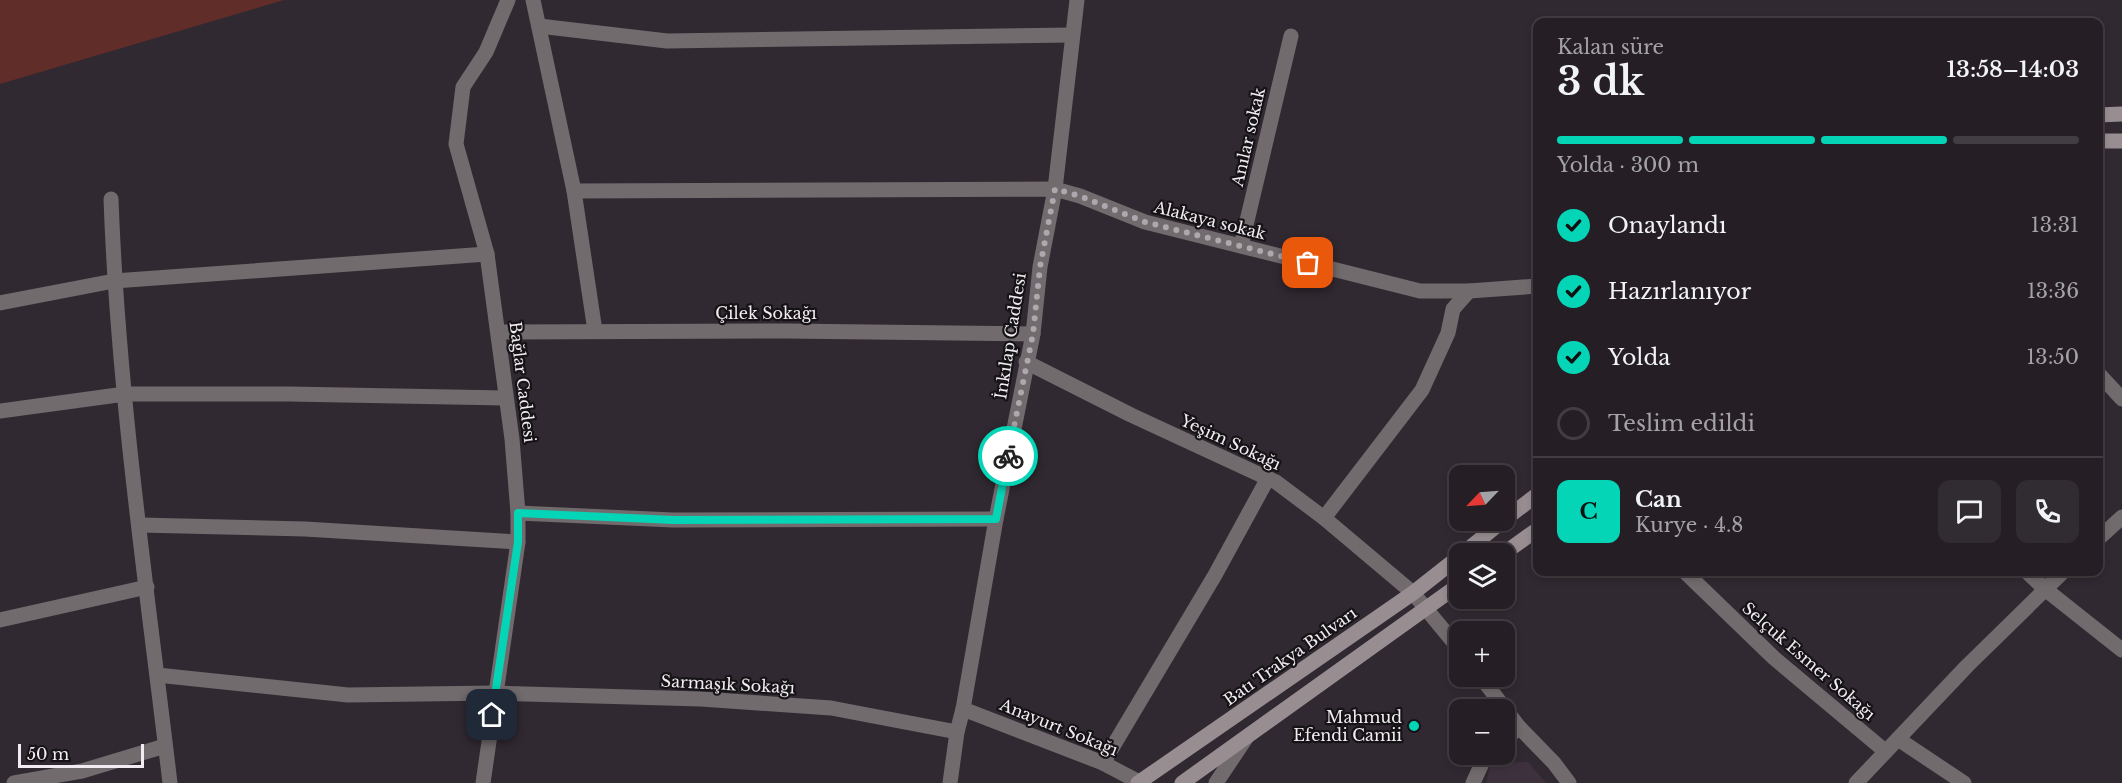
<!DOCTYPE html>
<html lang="tr">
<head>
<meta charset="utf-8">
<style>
	:root { --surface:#251f25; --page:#312c32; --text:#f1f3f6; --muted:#a3a2a7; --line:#423d42; --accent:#04d5b6 }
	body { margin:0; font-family:"Libre Baskerville",serif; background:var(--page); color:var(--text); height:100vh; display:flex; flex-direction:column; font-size:22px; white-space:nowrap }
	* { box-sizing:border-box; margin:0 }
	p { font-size:20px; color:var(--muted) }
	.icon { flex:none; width:33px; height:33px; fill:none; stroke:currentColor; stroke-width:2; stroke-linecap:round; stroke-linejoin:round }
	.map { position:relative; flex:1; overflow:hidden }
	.panel { position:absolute; left:1533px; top:18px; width:570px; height:558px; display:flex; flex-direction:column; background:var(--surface); border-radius:12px; box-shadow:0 3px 9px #0003,0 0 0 2px var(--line) }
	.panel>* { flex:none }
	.needle { width:39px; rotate:245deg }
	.fabs { position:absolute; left:1449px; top:465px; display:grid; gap:12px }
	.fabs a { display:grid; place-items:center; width:66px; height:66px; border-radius:12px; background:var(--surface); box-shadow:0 3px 9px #0003,0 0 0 2px var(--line); font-size:30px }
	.scale { position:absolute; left:18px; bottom:15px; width:126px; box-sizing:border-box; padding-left:6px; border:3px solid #f1ecf1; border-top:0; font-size:16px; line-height:21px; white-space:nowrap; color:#f1ecf1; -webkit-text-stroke:4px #161316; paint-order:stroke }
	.pin { position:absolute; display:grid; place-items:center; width:51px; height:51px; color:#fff; margin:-26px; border-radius:12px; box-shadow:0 3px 9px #0006 }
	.courier { position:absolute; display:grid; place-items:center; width:60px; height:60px; margin:-30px; border:4px solid #04d5b6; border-radius:50%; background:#fff; color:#222; box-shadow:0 2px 8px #0007 }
	.head em { font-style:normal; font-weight:600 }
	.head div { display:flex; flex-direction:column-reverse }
	.head { display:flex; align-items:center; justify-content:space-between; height:102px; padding:0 24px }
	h1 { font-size:39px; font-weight:600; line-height:45px }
	.bar { display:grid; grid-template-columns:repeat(4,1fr); gap:9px 6px; align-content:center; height:72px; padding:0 24px }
	.bar i { height:8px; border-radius:4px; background:var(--line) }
	.bar .active { background:var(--accent) }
	.bar p { grid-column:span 4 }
	.line { display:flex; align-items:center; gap:15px; padding:0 24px; border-top:2px solid var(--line) }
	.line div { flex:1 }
	.round { display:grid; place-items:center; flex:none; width:63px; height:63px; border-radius:12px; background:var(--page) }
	ol { padding:0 24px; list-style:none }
	li { display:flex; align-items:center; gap:18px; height:66px }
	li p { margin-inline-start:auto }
	li .icon { padding:6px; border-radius:50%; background:var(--accent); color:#111; stroke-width:4 }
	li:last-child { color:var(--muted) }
	li i { width:33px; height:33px; border:3px solid var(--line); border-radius:50% }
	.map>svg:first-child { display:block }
	.built { fill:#3d313d }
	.green { fill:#612d29 }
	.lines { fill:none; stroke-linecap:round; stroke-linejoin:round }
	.minor { stroke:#716b6d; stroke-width:15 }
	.tertiary { stroke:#716b6d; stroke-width:15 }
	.secondary { stroke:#988e91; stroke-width:15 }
	.done { stroke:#aea8ae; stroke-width:6; stroke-dasharray:0 10.8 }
	.route { stroke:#04d5b6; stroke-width:8 }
	.poi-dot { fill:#04d5b6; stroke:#161316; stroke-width:2 }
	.labels { text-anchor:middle; stroke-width:4.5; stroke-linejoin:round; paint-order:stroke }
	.street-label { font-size:16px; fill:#f1ecf1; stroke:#161316 }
	.poi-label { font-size:16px; fill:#f1ecf1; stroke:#161316; text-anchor:end }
</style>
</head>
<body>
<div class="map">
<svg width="2122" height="783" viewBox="0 0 2122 783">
	<rect width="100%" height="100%" fill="#312931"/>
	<path class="built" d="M1528,762l18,21h-60l5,-20z"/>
	<path class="green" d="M0,0h284l-284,84z"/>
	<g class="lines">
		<g class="minor">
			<path d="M533,0l41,191 21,140"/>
			<path d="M539,26l128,15 405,-6"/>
			<path d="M574,191l481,-2 25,7 65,26 275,69h49l69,-5"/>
			<path d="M111,199c7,195 36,390 59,584"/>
			<path d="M1241,246l50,-210"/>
			<path d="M0,303l114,-22 373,-27"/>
			<path d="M499,332l287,-1 247,3"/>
			<path d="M1026,362l105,53 145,67 48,36 89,75 47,57"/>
			<path d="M2098,373l24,26"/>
			<path d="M0,411l125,-17h164l216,4"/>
			<path d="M518,513l155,7 323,-1"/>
			<path d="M1324,518l98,-128 26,-57 5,-24 16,-18"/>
			<path d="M140,525l165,4 213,13"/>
			<path d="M2098,539l24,-22"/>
			<path d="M1685,572l89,86 111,93"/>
			<path d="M2027,572l18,17 77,61"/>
			<path d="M0,620l147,-33"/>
			<path d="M157,675l191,20 147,-2 206,6 130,9 126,24"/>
			<path d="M1480,676l39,51 35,36 15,20"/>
			<path d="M963,709l140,54 36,19"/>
			<path d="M1898,739l66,44"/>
			<path d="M1504,741l15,-14"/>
			<path d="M1103,763l112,-188 53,-97"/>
			<path d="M14,783l68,-12 83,-25"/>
			<path d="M1216,783l30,-45"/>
			<path d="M1473,783l11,-24 5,-5"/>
			<path d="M1856,783l111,-117 96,-94"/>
		</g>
		<g class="tertiary">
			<path d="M483,783l35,-241v-29l-6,-74 -25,-185 -31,-110 7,-57 23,-35 22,-52"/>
			<path d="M950,783l7,-51 6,-23 33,-190 37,-185 7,-67 15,-78 22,-189"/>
		</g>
		<g class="secondary">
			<path d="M2098,115l24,-1"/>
			<path d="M2098,141h24"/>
			<path d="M1504,520l34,-26"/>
			<path d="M1462,554l42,-34"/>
			<path d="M1503,554l35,-25"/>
			<path d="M1138,783l275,-190 47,-37"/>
			<path d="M1182,783l278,-199"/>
		</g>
	</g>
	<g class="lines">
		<path class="done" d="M1008,456l25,-122 7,-67 15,-78 25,7 65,26 163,41"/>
		<path class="route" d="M492,715l26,-173v-29l155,7 323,-1 12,-63"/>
	</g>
	<circle class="poi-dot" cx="1414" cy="726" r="6"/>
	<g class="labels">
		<g class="street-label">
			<text transform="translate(1248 137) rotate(-77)" y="6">Anılar sokak</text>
			<text transform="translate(1210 220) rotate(14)" y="6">Alakaya sokak</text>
			<text x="766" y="319">Çilek Sokağı</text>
			<text transform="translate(1010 336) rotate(-81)" y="6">İnkılap Caddesi</text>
			<text transform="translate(523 382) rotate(83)" y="6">Bağlar Caddesi</text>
			<text transform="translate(1231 442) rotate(25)" y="6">Yeşim Sokağı</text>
			<text transform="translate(1290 656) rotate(-35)" y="6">Batı Trakya Bulvarı</text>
			<text transform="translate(1809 661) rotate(41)" y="6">Selçuk Esmer Sokağı</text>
			<text transform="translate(728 684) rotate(3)" y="6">Sarmaşık Sokağı</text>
			<text transform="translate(1059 727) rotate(22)" y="6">Anayurt Sokağı</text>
		</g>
		<g class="poi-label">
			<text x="1402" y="723">Mahmud<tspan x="1402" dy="18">Efendi Camii</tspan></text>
		</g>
	</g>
</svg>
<div class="fabs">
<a><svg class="needle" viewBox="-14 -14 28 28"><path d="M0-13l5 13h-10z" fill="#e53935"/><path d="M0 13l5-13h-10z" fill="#a3a2a7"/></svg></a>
<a><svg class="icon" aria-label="layers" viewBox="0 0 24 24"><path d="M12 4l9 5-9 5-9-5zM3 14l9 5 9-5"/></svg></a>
<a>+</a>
<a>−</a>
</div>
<div class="scale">50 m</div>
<div class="pin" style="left:1308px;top:263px;background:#ea580c"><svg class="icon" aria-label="bag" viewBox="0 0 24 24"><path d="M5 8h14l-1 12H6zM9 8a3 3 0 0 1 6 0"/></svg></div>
<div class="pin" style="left:492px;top:715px;background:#1f2937"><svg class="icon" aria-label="home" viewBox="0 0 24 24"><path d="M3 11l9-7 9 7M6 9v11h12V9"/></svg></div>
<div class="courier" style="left:1008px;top:456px"><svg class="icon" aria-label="bike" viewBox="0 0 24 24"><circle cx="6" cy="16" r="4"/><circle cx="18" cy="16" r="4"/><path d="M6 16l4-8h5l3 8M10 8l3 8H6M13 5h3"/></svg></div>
<section class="panel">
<div class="head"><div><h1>3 dk</h1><p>Kalan süre</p></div><em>13:58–14:03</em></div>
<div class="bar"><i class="active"></i><i class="active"></i><i class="active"></i><i></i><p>Yolda · 300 m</p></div>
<ol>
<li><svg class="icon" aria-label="check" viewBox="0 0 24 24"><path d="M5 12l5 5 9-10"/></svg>Onaylandı<p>13:31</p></li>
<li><svg class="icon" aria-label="check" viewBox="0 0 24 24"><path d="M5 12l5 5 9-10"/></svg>Hazırlanıyor<p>13:36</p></li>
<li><svg class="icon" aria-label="check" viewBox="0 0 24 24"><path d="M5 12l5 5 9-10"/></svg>Yolda<p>13:50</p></li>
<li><i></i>Teslim edildi</li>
</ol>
<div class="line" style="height:108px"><b class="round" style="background:var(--accent);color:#111">C</b><div><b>Can</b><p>Kurye · 4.8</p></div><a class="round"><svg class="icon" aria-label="chat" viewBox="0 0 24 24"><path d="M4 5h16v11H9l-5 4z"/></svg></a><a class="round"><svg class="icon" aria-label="phone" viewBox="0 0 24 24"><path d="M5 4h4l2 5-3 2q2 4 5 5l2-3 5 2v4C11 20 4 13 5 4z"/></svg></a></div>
</section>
</div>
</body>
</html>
